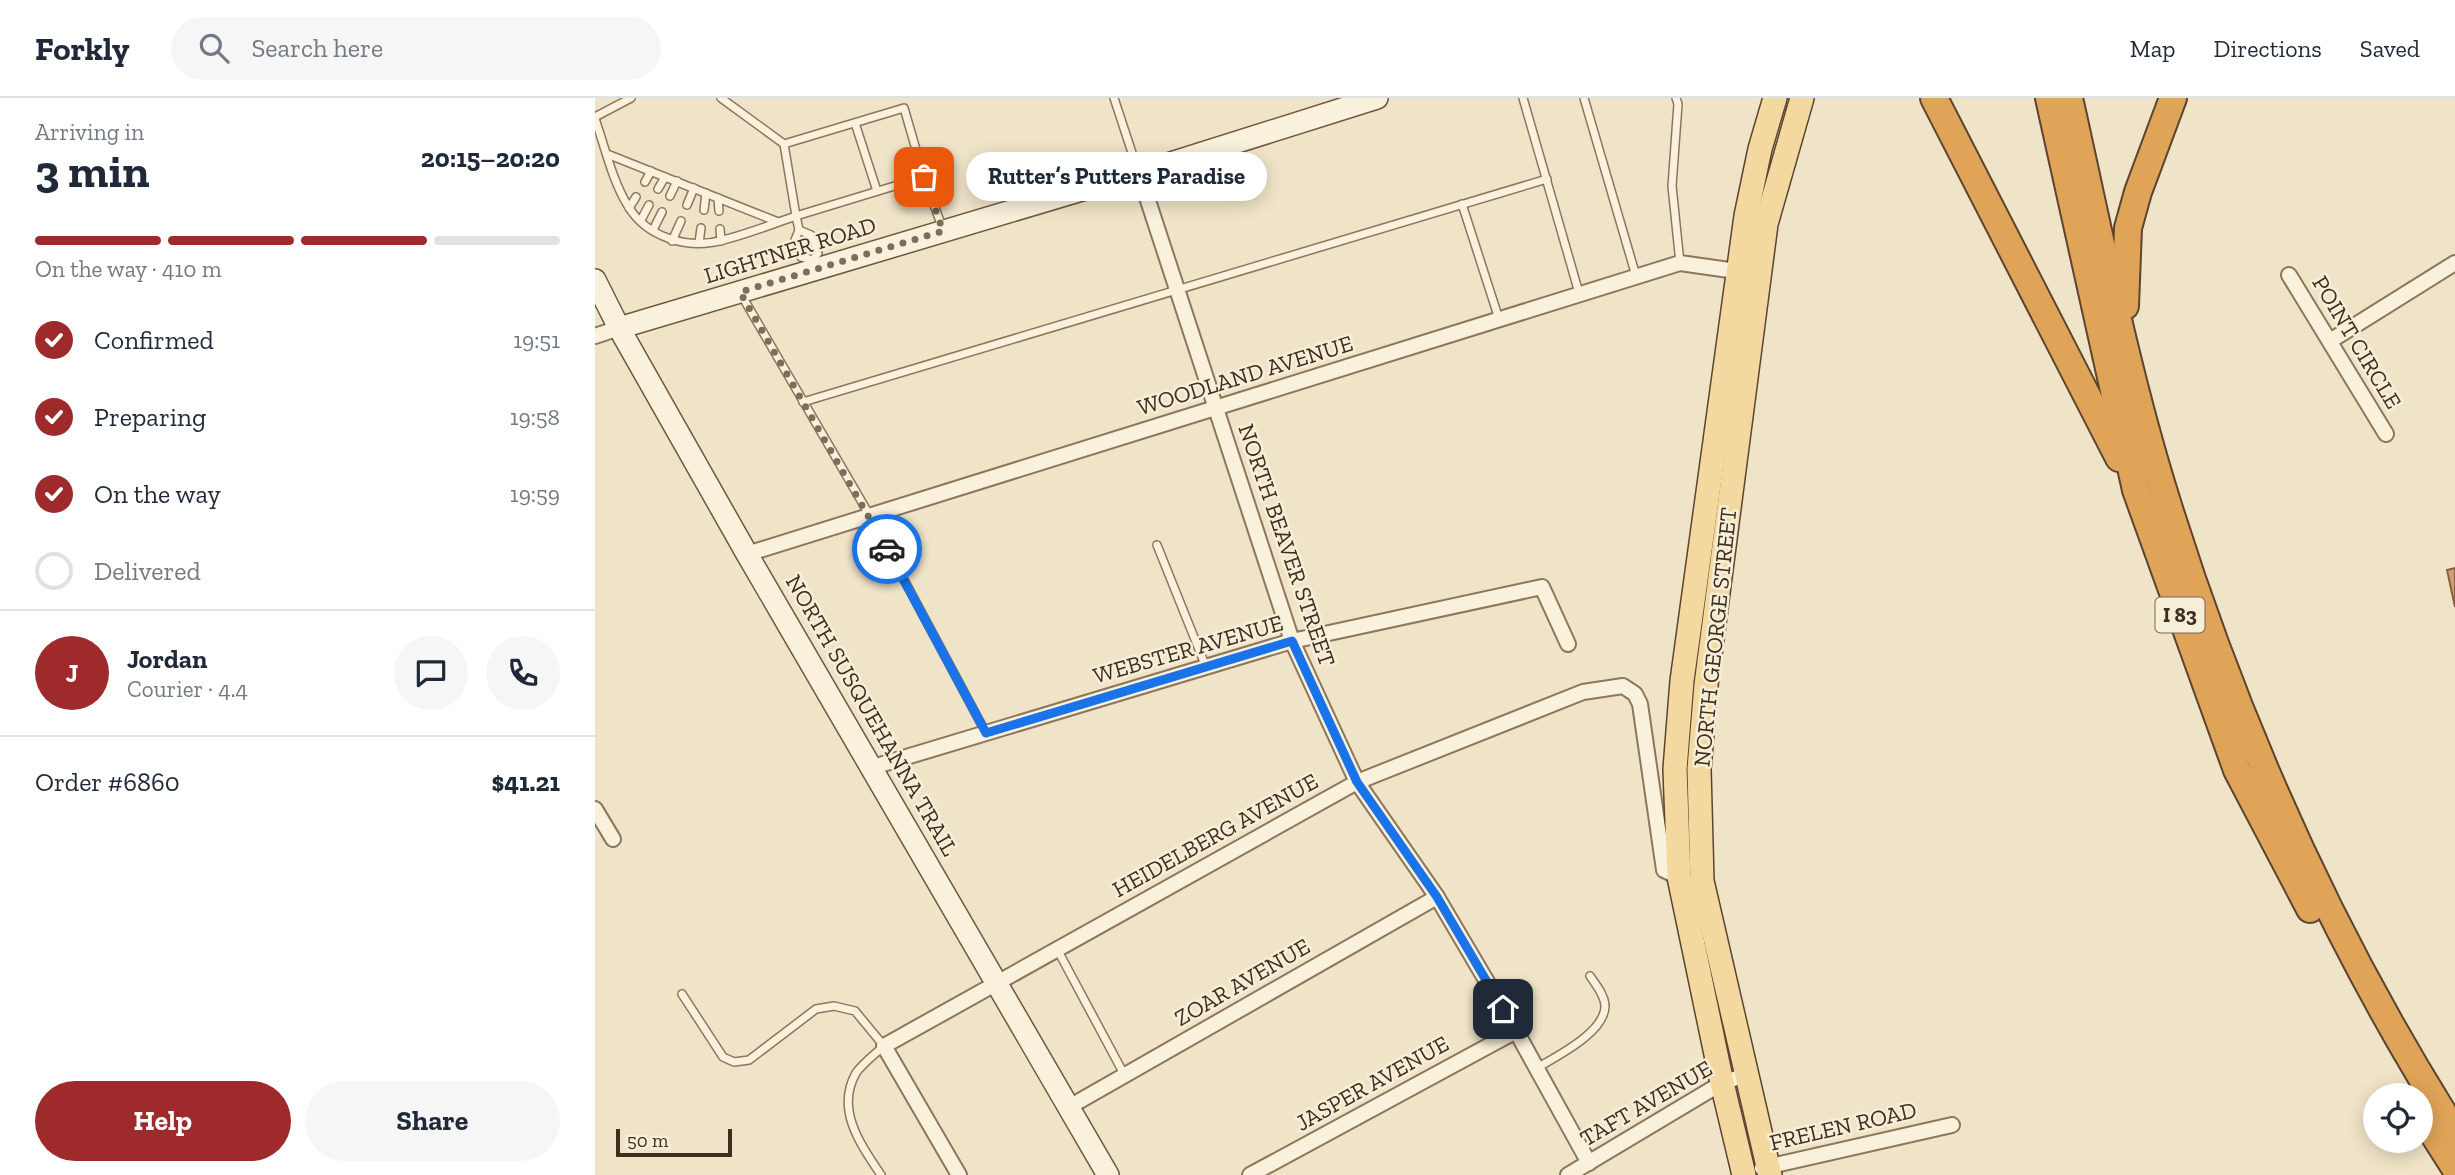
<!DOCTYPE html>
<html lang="en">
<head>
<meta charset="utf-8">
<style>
	:root { --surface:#fff; --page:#f6f6f7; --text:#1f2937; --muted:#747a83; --line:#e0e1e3; --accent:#9e2a2b }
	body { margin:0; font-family:"Zilla Slab",serif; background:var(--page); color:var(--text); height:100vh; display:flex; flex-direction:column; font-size:26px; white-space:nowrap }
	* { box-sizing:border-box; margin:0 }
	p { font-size:23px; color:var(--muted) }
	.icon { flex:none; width:38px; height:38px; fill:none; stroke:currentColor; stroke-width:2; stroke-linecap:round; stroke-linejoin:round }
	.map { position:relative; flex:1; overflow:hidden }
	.details { display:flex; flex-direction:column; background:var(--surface); width:595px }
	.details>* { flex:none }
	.buttons { position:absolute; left:1768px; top:985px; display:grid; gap:14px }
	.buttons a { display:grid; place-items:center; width:70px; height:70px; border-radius:50%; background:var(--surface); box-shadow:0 4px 18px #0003; font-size:35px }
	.scale { position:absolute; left:21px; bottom:18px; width:116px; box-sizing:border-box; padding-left:7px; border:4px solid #3d2e20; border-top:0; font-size:19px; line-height:24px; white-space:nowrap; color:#3d2e20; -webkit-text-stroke:5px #f7eed8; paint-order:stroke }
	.pin { position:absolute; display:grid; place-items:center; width:60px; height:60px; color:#fff; margin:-30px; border-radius:14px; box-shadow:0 4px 10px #0006 }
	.courier { position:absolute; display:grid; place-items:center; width:70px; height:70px; margin:-35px; border:5px solid #1a73e8; border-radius:50%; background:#fff; color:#222; box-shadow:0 2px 9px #0007 }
	.bubble { position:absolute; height:49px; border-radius:24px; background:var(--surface); box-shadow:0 4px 18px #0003; font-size:23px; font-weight:700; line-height:49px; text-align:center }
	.head em { font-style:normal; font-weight:700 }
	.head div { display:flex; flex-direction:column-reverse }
	.head { display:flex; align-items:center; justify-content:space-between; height:119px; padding:0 35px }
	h1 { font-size:46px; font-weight:700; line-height:52px }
	.bar { display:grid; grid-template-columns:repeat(4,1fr); gap:10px 7px; align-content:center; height:84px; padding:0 35px }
	.bar i { height:9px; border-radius:5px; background:var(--line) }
	.bar .active { background:var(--accent) }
	.bar p { grid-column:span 4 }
	.line { display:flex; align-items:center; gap:18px; padding:0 35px; border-top:2px solid var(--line) }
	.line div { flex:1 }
	.round { display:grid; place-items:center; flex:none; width:74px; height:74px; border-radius:37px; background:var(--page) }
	ol { padding:0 35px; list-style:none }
	li { display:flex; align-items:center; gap:21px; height:77px }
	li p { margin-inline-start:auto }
	li .icon { padding:7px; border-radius:50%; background:var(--accent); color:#fff; stroke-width:4 }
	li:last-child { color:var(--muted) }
	li i { width:38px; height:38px; border:4px solid var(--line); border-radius:50% }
	.button { display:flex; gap:14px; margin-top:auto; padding:14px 35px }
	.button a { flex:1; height:80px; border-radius:42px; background:var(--accent); color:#fff; font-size:28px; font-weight:700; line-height:80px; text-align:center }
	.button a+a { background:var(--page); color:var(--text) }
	header { display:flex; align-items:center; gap:42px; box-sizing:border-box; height:98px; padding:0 35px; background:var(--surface); border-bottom:2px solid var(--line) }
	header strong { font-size:33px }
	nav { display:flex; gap:38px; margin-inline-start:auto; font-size:24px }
	.search { width:490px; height:63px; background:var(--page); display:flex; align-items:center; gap:18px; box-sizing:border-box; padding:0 24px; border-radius:38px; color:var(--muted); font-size:26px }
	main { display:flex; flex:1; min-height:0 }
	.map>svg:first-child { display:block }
	.building { fill:#cf9f7d; stroke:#8d5f41; stroke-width:2; filter:url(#shadow) }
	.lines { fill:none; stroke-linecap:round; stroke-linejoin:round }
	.lane-casing { stroke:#8d765c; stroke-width:10 }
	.street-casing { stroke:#8d765c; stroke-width:18 }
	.secondary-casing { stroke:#6f573f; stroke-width:24 }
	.primary-casing { stroke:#5b4430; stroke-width:26 }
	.highway-casing { stroke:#5b4430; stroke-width:30 }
	.lane { stroke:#faf1dc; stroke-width:7 }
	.street { stroke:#faf1dc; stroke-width:14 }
	.secondary { stroke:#faf1dc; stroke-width:21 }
	.primary { stroke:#f3d9a0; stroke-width:23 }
	.highway { stroke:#e0a458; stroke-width:26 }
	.done { stroke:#7c6e5b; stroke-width:7; stroke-dasharray:0 12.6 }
	.route { stroke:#1a73e8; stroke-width:9 }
	.labels { text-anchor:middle; stroke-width:5; stroke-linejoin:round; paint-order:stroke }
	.shield { fill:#f7eed8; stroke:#756857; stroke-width:2 }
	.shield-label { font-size:21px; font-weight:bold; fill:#3d2e20 }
	.street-label { font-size:23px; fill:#3d2e20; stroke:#f7eed8 }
</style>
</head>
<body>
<header>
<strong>Forkly</strong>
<div class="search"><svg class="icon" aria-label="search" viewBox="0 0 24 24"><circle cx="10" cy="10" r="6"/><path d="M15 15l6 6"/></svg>Search here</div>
<nav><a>Map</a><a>Directions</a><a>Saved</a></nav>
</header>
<main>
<section class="details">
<div class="head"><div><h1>3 min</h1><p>Arriving in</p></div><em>20:15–20:20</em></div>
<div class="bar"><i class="active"></i><i class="active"></i><i class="active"></i><i></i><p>On the way · 410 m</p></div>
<ol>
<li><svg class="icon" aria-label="check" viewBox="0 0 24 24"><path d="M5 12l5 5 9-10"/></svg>Confirmed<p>19:51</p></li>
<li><svg class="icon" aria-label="check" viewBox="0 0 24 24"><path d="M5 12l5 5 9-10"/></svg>Preparing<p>19:58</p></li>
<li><svg class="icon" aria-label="check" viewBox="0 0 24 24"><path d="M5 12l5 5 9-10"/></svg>On the way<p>19:59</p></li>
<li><i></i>Delivered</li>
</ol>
<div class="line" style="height:126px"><b class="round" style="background:var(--accent);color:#fff">J</b><div><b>Jordan</b><p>Courier · 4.4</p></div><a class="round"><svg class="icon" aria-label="chat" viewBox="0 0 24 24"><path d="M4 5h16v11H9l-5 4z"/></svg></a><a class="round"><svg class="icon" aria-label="phone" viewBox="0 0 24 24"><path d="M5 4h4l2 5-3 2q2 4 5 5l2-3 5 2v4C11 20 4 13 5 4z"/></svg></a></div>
<div class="line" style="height:91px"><div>Order #6860</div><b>$41.21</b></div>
<div class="button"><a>Help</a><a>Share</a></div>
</section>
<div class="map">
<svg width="1860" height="1077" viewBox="0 0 1860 1077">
	<defs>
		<filter id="shadow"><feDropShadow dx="6" dy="3.5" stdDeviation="0" flood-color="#0004"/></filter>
	</defs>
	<rect width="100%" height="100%" fill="#f0e4c8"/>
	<path class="building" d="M1860,470v39l-8,-37z"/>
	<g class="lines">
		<defs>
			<g id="lane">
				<path d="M126,0l63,46 120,-36 20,69 18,50"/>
				<path d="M519,0l24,73"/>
				<path d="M928,0l56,195"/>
				<path d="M989,0l52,178"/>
				<path d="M1081,0l2,6 -6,82 8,77"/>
				<path d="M0,19l36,-19"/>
				<path d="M0,21c10,28 17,61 33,87 19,32 61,44 95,34 25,-6 49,-16 73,-24l3,14 -4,10 6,17 12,3"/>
				<path d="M260,25l22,68"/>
				<path d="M189,46l12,72 128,-39"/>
				<path d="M12,56l171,68"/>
				<path d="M50,84l6,-11"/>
				<path d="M63,91l7,-12"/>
				<path d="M75,98l7,-15"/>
				<path d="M123,100l1,13"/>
				<path d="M867,106l37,115"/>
				<path d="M92,107l7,-17"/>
				<path d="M34,110l7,-11"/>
				<path d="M109,112l2,-17"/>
				<path d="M46,122l8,-15"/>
				<path d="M125,131l1,12"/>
				<path d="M58,132l9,-18"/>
				<path d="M204,132l12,5 7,18 -5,7v4"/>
				<path d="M77,143l9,-20"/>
				<path d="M104,145l2,-15"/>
				<path d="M147,198l128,220 116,217"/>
				<path d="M208,304l744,-223"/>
				<path d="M562,447l49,122"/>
				<path d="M462,851l68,127"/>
				<path d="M87,896l41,63 11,5 15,-2 67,-51 18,-3 21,5 29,35c-9,8 -21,17 -28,27 -21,37 5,72 25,102"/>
				<path d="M942,970c20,-12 69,-36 68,-63 -1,-11 -9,-20 -15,-29"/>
			</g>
			<g id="street">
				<path d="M544,75l153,468 65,141 80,115 79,134 73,132"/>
				<path d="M1694,177l97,159"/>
				<path d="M0,238l24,-8"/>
				<path d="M1735,243l125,-78"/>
				<path d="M152,456l933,-291 63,9"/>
				<path d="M278,669l419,-126 250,-54 26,57"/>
				<path d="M0,711l18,30"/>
				<path d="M474,1009l368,-210"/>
				<path d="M1167,1070l190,-43"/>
				<path d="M364,1077l-75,-129 473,-264 226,-90 40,-6 12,8 5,10 24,166 15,7"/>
				<path d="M655,1077l266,-144"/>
				<path d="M973,1077l154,-92 26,-9"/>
			</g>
			<g id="secondary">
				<path d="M0,182l24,48 128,226 361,621"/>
				<path d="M24,230l520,-155 238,-75"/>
			</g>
			<g id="primary">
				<path d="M1149,1077l-22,-92 -43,-206 -4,-108 7,-88 64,-465 14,-67 15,-51"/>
				<path d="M1175,1077l-68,-294 -3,-112 7,-84 60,-461 36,-126"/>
			</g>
			<g id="highway">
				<path d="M1339,0l185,360"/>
				<path d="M1454,0l87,392 101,280 73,139"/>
				<path d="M1474,0c30,134 56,270 97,401 69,222 164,436 289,633"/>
				<path d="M1530,208l3,-78 10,-36 35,-94"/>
				<path d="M1825,1015l35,55"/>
			</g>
		</defs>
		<use href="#lane" class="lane-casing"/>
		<use href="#street" class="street-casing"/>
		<use href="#secondary" class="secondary-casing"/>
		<use href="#primary" class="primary-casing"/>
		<use href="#highway" class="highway-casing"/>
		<use href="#lane" class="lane"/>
		<use href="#street" class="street"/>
		<use href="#secondary" class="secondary"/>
		<use href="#primary" class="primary"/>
		<use href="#highway" class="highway"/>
	</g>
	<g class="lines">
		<path class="done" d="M292,451l-147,-257 203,-61 -19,-54"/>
		<path class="route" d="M292,451l99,184 306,-92 65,141 80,115 66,112"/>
	</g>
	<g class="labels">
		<rect class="shield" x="1560.5" y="499.5" width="49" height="35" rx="5"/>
		<g class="shield-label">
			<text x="1585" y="524">I 83</text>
		</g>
		<g class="street-label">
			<text transform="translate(195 152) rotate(-17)" y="8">LIGHTNER ROAD</text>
			<text transform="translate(1762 244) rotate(59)" y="8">POINT CIRCLE</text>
			<text transform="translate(650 277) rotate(-17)" y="8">WOODLAND AVENUE</text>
			<text transform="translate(692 447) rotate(71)" y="8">NORTH BEAVER STREET</text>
			<text transform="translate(1120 539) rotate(-84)" y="8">NORTH GEORGE STREET</text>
			<text transform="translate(593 551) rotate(-16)" y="8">WEBSTER AVENUE</text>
			<text transform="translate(277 617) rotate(60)" y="8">NORTH SUSQUEHANNA TRAIL</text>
			<text transform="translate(620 737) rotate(-29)" y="8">HEIDELBERG AVENUE</text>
			<text transform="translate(647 884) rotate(-30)" y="8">ZOAR AVENUE</text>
			<text transform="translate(777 985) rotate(-29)" y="8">JASPER AVENUE</text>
			<text transform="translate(1051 1005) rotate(-30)" y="8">TAFT AVENUE</text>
			<text transform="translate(1248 1028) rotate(-13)" y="8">FRELEN ROAD</text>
		</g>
	</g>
</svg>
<div class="buttons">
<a><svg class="icon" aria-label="locate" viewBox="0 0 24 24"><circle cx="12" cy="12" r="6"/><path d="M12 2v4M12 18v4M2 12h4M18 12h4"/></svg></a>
</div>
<div class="scale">50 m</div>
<div class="pin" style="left:329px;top:79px;background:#ea580c"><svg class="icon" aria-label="bag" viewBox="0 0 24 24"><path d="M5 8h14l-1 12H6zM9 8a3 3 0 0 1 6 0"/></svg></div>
<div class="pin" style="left:908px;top:911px;background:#1f2937"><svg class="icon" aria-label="home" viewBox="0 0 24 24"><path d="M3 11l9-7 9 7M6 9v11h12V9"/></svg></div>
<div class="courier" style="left:292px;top:451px"><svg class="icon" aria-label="car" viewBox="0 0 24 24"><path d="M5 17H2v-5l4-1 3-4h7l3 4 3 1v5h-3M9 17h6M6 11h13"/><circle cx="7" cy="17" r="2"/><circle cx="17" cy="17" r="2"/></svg></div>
<div class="bubble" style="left:371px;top:54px;width:301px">Rutter’s Putters Paradise</div>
</div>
</main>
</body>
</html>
